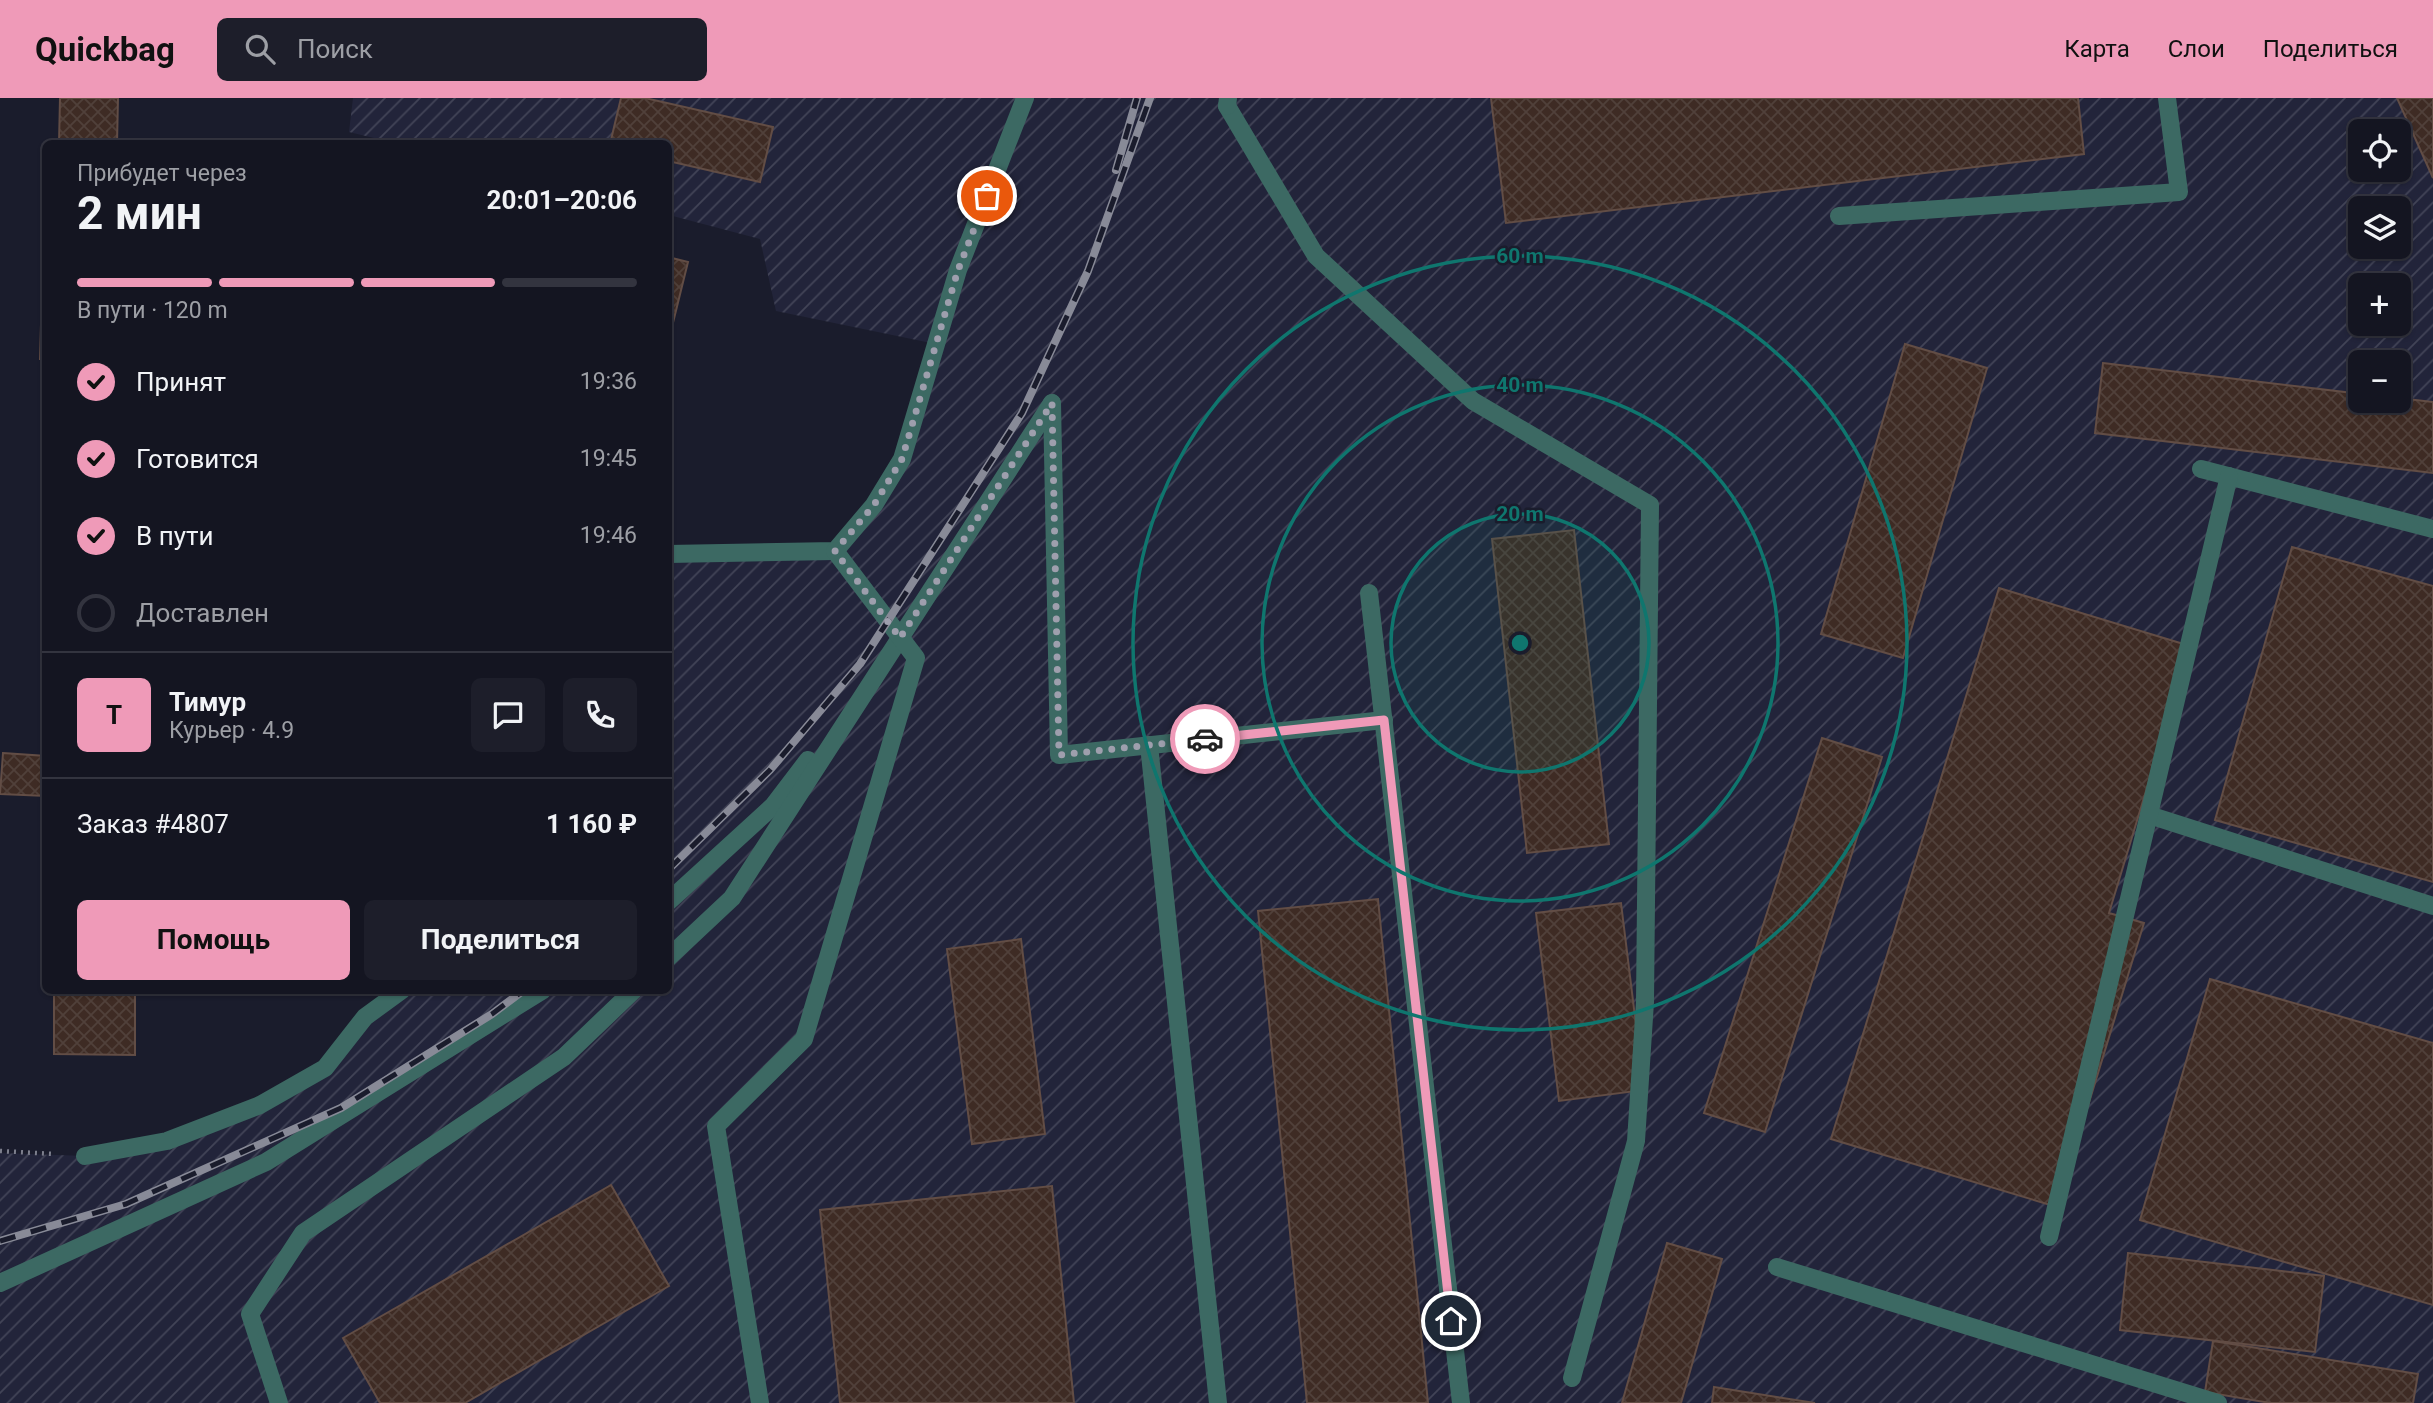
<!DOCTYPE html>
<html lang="ru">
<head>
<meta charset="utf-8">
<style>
	:root { --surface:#141521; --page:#1d1e2a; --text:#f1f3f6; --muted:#9d9fa5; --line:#33343f; --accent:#ef9ab8 }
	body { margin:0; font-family:Roboto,sans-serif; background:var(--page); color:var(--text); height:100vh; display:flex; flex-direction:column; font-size:26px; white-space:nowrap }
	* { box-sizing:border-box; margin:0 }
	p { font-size:23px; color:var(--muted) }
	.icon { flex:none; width:38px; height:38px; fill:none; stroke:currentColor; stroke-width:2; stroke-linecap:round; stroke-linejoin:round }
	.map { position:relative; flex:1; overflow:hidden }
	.side { position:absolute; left:42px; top:42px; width:630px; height:854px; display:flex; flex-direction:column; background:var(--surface); border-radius:10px; box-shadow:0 2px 5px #0004,0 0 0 2px var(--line) }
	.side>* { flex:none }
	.tools { position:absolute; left:2348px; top:21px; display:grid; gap:14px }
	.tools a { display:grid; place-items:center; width:63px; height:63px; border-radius:10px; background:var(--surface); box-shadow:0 2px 5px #0004,0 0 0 2px var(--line); font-size:35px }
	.pin { position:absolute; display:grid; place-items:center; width:60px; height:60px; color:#fff; margin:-30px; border:4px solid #fff; border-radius:50%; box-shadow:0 2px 7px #0007 }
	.courier { position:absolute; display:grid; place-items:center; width:70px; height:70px; margin:-35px; border:5px solid #ef9ab8; border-radius:50%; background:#fff; color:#222; box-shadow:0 2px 9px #0007 }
	.summary em { font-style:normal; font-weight:700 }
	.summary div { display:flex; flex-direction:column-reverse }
	.summary { display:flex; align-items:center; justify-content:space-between; height:119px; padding:0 35px }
	h1 { font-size:46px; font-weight:700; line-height:52px }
	.bar { display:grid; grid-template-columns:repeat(4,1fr); gap:10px 7px; align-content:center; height:84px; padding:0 35px }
	.bar i { height:9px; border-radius:5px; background:var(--line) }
	.bar .on { background:var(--accent) }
	.bar p { grid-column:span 4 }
	.line { display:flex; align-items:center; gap:18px; padding:0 35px; border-top:2px solid var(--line) }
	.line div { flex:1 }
	.round { display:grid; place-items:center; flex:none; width:74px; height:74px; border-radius:10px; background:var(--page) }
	ol { padding:0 35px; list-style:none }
	li { display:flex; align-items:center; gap:21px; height:77px }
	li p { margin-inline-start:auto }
	li .icon { padding:7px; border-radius:50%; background:var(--accent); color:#111; stroke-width:4 }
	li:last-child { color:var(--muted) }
	li i { width:38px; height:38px; border:4px solid var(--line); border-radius:50% }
	.primary-button { display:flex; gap:14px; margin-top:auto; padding:14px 35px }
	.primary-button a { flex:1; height:80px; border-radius:10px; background:var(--accent); color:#111; font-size:28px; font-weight:700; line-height:80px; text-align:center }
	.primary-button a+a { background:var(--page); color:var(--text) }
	header { display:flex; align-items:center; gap:42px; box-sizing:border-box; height:98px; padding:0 35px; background:var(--accent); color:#111 }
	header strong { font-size:33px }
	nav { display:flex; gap:38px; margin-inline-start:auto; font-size:24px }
	.search { width:490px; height:63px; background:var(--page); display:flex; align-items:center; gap:18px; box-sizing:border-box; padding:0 24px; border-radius:10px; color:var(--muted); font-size:26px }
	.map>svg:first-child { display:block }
	.industrial { fill:url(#industrial-furrows); fill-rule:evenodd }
	.building { fill:url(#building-cross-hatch); stroke:#624d45; stroke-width:2 }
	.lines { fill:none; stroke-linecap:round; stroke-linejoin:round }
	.path { stroke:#7d7f8d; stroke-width:4.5; stroke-dasharray:2 5; stroke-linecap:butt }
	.service { stroke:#3c6963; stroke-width:18 }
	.minor { stroke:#3c6963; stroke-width:18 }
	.rail-casing { stroke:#888a97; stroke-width:8 }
	.rail { stroke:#1a1c2c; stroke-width:5; stroke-dasharray:16; stroke-linecap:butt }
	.done { stroke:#9e9fad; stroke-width:7; stroke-dasharray:0 12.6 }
	.route { stroke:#ef9ab8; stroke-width:9 }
	.ring { fill:none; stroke:#0f766e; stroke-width:3.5 }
	.centre { fill:#0f766e; stroke:#1a1c2c; stroke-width:3.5 }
	.ring-label { font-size:21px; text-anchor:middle; font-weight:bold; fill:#0f766e; stroke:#1a1c2c; stroke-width:5; stroke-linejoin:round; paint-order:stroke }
</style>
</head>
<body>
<header>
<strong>Quickbag</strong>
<div class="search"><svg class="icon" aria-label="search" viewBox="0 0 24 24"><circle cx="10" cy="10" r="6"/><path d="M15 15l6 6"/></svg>Поиск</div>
<nav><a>Карта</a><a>Слои</a><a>Поделиться</a></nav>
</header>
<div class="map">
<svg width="2433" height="1305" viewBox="0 0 2433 1305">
	<defs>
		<pattern id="industrial-furrows" width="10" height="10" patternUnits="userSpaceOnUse" patternTransform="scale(1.75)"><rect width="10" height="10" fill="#22243a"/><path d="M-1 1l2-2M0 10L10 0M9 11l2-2" fill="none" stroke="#424457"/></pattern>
		<pattern id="building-cross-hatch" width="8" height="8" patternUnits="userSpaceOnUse" patternTransform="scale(1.75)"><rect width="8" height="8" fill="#3e2b24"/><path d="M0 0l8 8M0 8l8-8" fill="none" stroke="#50403a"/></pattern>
	</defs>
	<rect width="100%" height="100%" fill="#1a1c2c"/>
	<path class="industrial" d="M353,0h2080v1305h-2433v-250l85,3 82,-15 158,-73 77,-77 266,-1 1,-436 166,-3 67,-92 34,-115 -160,-33 -16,-72 -91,-24 -1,-71 -273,-1 -46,-11zM2361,33h38v39h-38zM2361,110h38v39h-38zM2361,187h38v39h-38zM2361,264h38v39h-38z"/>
	<g class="building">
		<path d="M60,0h58l-1,46h-58z"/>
		<path d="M621,0h24l128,29 -13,55 -92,-21v-17h-58z"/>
		<path d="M1491,0h587l6,56 -578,69z"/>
		<path d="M2397,0h36v80z"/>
		<path d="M668,159l20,5 -20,81z"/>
		<path d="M41,226l5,1v34h-6z"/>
		<path d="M1905,246l82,24 -84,290 -82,-24z"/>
		<path d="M2103,265l258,31v7h38v-3l34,4v71l-338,-40z"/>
		<path d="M1574,432l35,314 -82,9 -35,-314z"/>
		<path d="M2292,449l141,39v296l-218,-62z"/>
		<path d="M1999,490l191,58 -81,267 35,10 -87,284 -226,-68z"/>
		<path d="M1822,640l60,19 -117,375 -61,-19z"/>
		<path d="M3,655l43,3v40l-46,-2z"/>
		<path d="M1378,801l50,504h-121l-49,-492z"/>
		<path d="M1621,805l23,187 -85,11 -23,-188z"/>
		<path d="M1021,841l24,195 -73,10 -25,-195z"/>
		<path d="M2210,881l223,64v262l-293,-85z"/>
		<path d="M54,892h81v65l-81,-1z"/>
		<path d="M611,1087l58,101 -204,117h-85l-37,-65z"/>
		<path d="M1052,1088l22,217h-234l-20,-193z"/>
		<path d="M1667,1145l55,16 -41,144h-59z"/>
		<path d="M2128,1155l196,23 -9,76 -195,-22z"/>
		<path d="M2213,1243l205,33 -5,29h-143l-65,-11z"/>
		<path d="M1714,1289l101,16h-103z"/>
	</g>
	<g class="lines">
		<path class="path" d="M0,1053l55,3"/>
		<g class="service">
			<path d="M1227,8l89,150 157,145 177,104 -5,497 -9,139 -64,237"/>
			<path d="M1839,118l340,-24 -12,-94"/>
			<path d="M1052,305l7,352 325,-35"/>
			<path d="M2201,371l232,60"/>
			<path d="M668,456l167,-3 39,-46 28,-46 56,-189 67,-172"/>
			<path d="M1369,495l92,810"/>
			<path d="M1149,647l69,658"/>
			<path d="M2149,717l284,91"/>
			<path d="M668,804l105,-96 35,-46"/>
			<path d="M668,860l64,-60 320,-495"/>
			<path d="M85,1058l82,-15 93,-36 65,-37 40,-51 37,-27"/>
			<path d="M2049,1139l180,-761"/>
			<path d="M1777,1169l441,136"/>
			<path d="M0,1185l266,-121 277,-172"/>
			<path d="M279,1305l-29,-89 53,-81 261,-176 70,-67"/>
			<path d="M760,1305l-44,-277 88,-87 112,-381 -81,-107"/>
		</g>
		<path class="minor" d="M1227,8l1,-8"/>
		<defs>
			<g id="rail">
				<path d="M1116,72l21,-72"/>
				<path d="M668,772l102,-100 90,-106 162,-251 66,-142 62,-173"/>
				<path d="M0,1143l126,-37 215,-96 151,-94 32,-24"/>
			</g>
		</defs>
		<use href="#rail" class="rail-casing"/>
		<use href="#rail" class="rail"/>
	</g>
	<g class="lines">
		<path class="done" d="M987,98l-29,74 -56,189 -28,46 -39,46 65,87 152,-235 7,352 146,-16"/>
		<path class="route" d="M1205,641l179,-19 67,601"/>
	</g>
	<circle cx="1520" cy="545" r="129" fill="#0f766e" fill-opacity=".12"/>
	<g class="ring">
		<circle cx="1520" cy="545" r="129"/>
		<circle cx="1520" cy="545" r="258"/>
		<circle cx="1520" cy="545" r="387"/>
	</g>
	<circle cx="1520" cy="545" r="10" class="centre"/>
	<g class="ring-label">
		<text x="1520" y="165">60 m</text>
		<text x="1520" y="294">40 m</text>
		<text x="1520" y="423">20 m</text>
	</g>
</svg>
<div class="tools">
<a><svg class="icon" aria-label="locate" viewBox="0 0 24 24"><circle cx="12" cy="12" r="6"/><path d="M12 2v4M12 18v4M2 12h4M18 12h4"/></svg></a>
<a><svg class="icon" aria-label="layers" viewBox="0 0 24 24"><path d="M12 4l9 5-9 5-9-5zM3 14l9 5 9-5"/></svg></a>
<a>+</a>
<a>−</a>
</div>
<div class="pin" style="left:987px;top:98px;background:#ea580c"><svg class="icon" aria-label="bag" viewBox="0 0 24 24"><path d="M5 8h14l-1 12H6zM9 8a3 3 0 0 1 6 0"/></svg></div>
<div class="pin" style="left:1451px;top:1223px;background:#1f2937"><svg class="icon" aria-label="home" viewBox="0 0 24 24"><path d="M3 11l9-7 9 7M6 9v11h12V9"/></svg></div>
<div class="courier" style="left:1205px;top:641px"><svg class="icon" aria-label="car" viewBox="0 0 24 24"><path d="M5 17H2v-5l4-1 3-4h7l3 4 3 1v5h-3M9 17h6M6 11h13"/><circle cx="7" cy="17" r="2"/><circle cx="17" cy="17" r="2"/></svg></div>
<section class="side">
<div class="summary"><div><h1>2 мин</h1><p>Прибудет через</p></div><em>20:01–20:06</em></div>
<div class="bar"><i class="on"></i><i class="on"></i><i class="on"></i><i></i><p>В пути · 120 m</p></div>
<ol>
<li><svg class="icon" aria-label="check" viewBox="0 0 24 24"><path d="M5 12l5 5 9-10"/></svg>Принят<p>19:36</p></li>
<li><svg class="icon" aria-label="check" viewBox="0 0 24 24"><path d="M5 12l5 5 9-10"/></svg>Готовится<p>19:45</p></li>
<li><svg class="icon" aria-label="check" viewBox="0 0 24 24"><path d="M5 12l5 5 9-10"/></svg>В пути<p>19:46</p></li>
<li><i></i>Доставлен</li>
</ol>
<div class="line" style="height:126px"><b class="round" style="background:var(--accent);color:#111">Т</b><div><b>Тимур</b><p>Курьер · 4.9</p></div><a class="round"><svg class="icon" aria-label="chat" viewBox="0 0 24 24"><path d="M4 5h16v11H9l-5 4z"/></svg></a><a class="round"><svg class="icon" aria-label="phone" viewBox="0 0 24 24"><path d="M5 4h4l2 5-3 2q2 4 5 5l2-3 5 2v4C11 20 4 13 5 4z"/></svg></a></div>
<div class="line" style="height:91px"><div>Заказ #4807</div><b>1 160 ₽</b></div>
<div class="primary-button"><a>Помощь</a><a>Поделиться</a></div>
</section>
</div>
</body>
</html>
